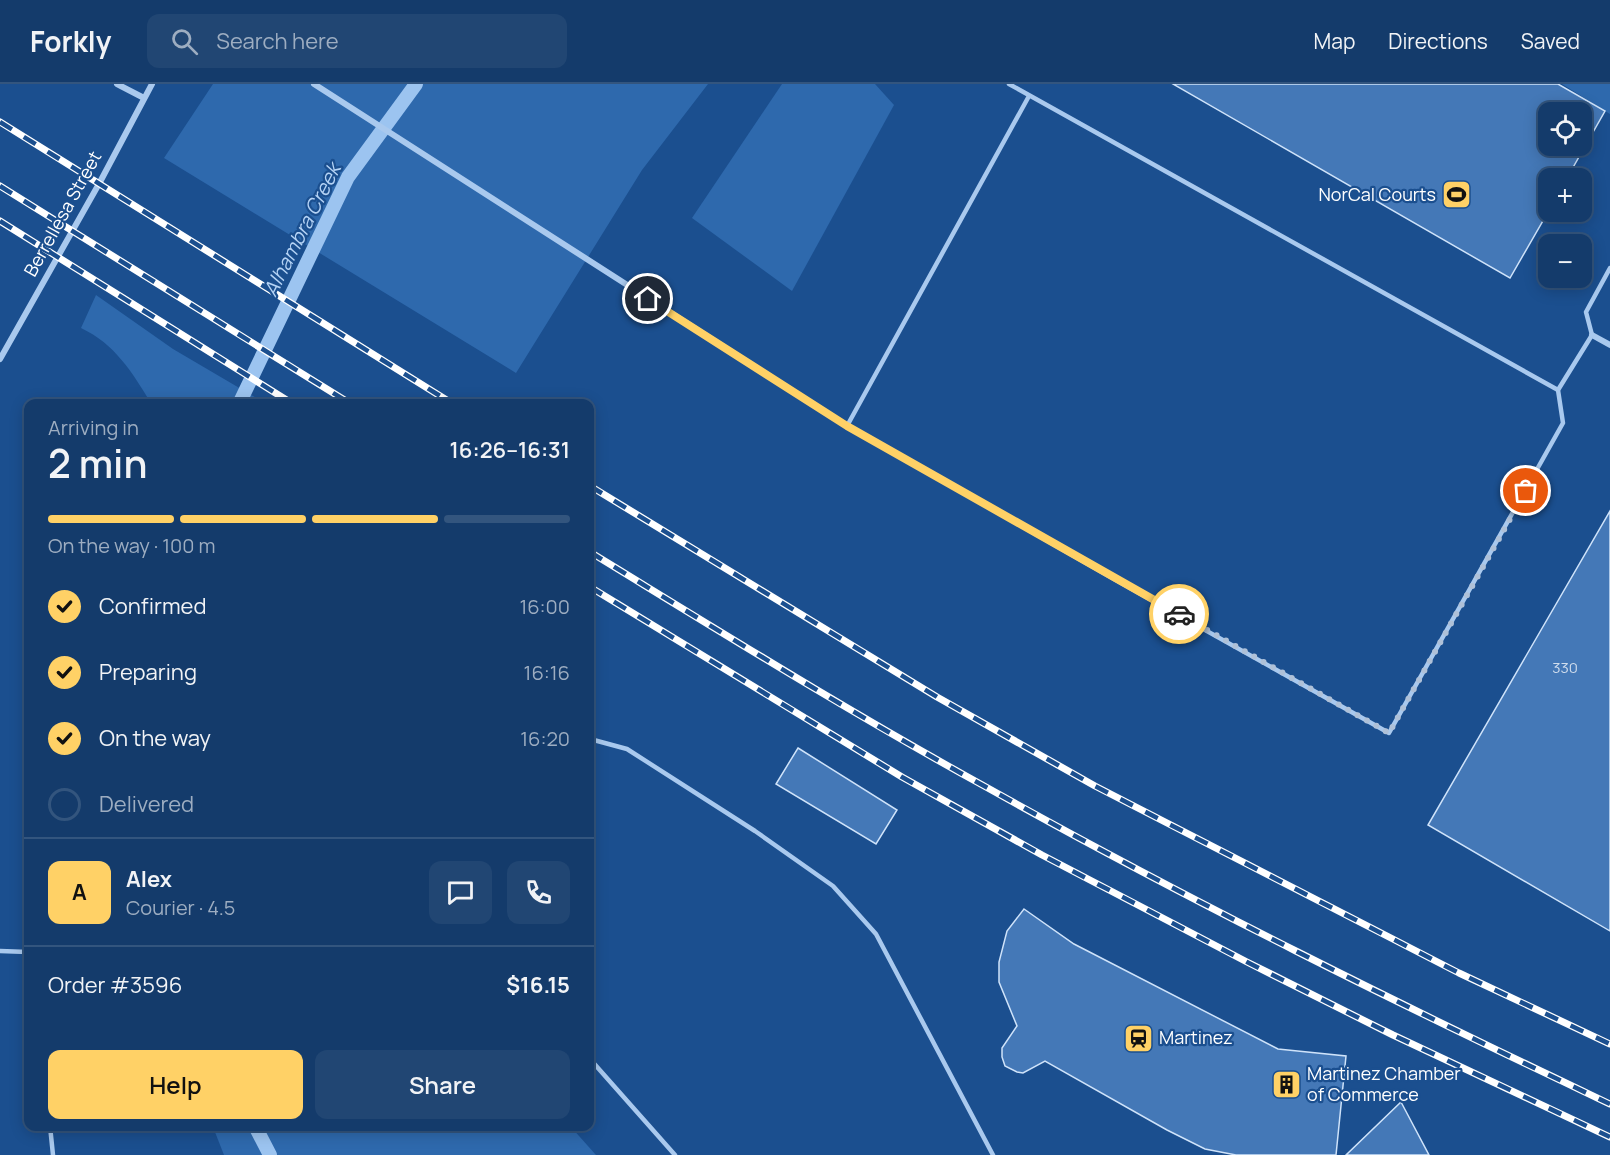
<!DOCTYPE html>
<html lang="en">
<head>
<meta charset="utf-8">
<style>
	:root { --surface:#143b6b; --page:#214673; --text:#f1f3f6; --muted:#9dadc1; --line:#33557e; --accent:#ffd166 }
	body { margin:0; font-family:Manrope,sans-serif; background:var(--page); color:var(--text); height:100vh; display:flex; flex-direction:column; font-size:22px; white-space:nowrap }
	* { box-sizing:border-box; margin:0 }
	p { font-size:20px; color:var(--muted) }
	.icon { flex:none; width:33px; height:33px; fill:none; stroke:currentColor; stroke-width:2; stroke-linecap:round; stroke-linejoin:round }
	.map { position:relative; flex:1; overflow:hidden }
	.details { position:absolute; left:24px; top:315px; width:570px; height:732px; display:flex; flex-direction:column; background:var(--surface); border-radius:12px; box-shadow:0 3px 15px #0003,0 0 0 2px var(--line) }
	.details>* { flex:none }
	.buttons { position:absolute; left:1538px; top:18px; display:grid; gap:12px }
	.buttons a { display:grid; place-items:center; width:54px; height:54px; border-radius:12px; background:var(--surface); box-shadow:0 3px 15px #0003,0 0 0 2px var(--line); font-size:30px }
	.pin { position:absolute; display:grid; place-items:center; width:51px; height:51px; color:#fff; margin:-26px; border:3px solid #fff; border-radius:50%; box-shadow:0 2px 6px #0007 }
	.courier { position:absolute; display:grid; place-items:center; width:60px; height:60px; margin:-30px; border:4px solid #ffd166; border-radius:50%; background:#fff; color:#222; box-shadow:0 2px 8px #0007 }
	.summary em { font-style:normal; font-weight:600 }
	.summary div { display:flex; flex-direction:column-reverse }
	.summary { display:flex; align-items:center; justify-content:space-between; height:102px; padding:0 24px }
	h1 { font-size:39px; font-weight:600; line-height:45px }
	.bar { display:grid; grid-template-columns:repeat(4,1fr); gap:9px 6px; align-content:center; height:72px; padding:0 24px }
	.bar i { height:8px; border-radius:4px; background:var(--line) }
	.bar .selected { background:var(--accent) }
	.bar p { grid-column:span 4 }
	.line { display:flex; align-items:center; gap:15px; padding:0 24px; border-top:2px solid var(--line) }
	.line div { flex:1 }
	.round { display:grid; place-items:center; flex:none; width:63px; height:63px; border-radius:12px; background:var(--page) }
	ol { padding:0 24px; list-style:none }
	li { display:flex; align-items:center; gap:18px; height:66px }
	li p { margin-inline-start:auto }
	li .icon { padding:6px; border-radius:50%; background:var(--accent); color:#111; stroke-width:4 }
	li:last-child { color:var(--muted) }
	li i { width:33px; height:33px; border:3px solid var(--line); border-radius:50% }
	.button { display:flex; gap:12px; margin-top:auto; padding:12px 24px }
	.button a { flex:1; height:69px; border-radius:12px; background:var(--accent); color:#111; font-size:24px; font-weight:600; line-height:69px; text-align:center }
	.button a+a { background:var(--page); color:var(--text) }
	header { display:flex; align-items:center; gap:36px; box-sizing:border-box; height:84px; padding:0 30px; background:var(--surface); border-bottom:2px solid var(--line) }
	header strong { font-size:28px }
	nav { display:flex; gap:33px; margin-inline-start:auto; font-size:21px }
	.search { width:420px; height:54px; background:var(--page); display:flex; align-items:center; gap:15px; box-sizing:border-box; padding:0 21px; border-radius:12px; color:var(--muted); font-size:22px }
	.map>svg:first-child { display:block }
	.green { fill:#2e69ad }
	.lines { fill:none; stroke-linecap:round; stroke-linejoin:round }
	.stream { stroke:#9cc4f0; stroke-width:14 }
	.building { fill:#4478b7; stroke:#cfe3fa; stroke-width:1.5; fill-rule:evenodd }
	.lane { stroke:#a9c9ee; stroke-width:4.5 }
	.street { stroke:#a9c9ee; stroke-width:6 }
	.rail-casing { stroke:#fff; stroke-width:7 }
	.rail { stroke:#1b4f8f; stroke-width:4.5; stroke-dasharray:14; stroke-linecap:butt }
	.done { stroke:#afc1d8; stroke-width:6; stroke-dasharray:0 10.8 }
	.route { stroke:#ffd166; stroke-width:8 }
	.labels { text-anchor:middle; stroke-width:4.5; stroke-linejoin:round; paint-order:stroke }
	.number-label { font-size:15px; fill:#d0dded }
	.poi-label { font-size:18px; fill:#fff; stroke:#1b4f8f; text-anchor:start }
	.street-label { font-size:18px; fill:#fff; stroke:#1b4f8f }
	.water-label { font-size:20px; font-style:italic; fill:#b5d3f5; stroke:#1b4f8f }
</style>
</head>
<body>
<header>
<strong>Forkly</strong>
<div class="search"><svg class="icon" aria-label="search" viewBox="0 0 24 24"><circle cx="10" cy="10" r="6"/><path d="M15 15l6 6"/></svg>Search here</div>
<nav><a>Map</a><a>Directions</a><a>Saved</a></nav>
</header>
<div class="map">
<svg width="1610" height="1071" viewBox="0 0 1610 1071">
	<rect width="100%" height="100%" fill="#1b4f8f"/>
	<g class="green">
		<path d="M213,0h495l-66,86 -126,203 -352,-215z"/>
		<path d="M782,0h93l19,21 -102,186 -100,-73z"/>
		<path d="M1562,0h48v30l-5,-3z"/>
		<path d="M96,211l77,54 92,54h-114c-19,-31 -36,-59 -70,-75z"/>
		<path d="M213,1043h358l25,28h-372z"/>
	</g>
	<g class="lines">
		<g class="stream">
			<path d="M239,320l109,-227 68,-93"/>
			<path d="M255,1042l15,29"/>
		</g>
	</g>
	<g class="building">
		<path d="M1173,0h385l47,27 -38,67h-19v34l-38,66zM1548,28h33v34h-33z"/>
		<path d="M1610,427v420l-182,-106z"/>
		<path d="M798,664l99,62 -21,34 -100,-60z"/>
		<path d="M1024,825l50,35 204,105 68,7 -10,99h-100l-31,-6 -38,-19 -122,-69 -22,12 -6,-1 -12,-6 -3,-9v-9l15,-22 -18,-44v-20l8,-31z"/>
		<path d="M1401,1018l28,53h-83z"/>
	</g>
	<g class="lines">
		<g class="lane">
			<path d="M1009,0l549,306"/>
			<path d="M1029,12l-182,330 267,153 275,154 174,-310 -5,-33 34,-55 -6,-23 24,-44"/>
			<path d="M590,655l37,10 128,82 78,55 43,48 117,221"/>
			<path d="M0,867l28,1"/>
			<path d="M590,975l85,96"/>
			<path d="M50,1042l3,29"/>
		</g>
		<g class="street">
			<path d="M117,0l27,14"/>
			<path d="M314,0l533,342"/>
			<path d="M1592,251l18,10"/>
			<path d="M0,275l100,-177 52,-98"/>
		</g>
		<defs>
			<g id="rail">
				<path d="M0,38l453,282"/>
				<path d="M0,102l351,218"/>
				<path d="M0,137l293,183"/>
				<path d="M590,402l347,211 158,89 364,187 151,71"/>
				<path d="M590,468c131,80 261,161 396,235 204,114 413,217 624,317"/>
				<path d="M590,503l312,190 140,78 205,107 146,73 217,102"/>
			</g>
		</defs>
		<use href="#rail" class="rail-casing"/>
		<use href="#rail" class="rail"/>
	</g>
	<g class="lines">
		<path class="done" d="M1179,530l210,119 137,-242"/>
		<path class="route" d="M648,215l199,127 332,188"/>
	</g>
	<defs>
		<symbol id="stadium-square" viewBox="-11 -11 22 22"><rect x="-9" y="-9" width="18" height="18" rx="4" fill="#ffd166" stroke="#1b4f8f"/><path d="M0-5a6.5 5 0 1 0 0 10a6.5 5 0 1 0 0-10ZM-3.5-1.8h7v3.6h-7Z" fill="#111"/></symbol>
		<symbol id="station-square" viewBox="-11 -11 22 22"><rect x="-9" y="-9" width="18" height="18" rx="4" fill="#ffd166" stroke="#1b4f8f"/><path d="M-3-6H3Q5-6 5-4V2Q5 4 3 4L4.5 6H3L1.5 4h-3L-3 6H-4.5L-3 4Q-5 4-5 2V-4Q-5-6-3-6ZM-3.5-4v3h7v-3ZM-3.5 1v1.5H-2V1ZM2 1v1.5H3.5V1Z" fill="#111"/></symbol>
		<symbol id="building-square" viewBox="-11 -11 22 22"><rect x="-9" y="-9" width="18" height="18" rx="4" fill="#ffd166" stroke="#1b4f8f"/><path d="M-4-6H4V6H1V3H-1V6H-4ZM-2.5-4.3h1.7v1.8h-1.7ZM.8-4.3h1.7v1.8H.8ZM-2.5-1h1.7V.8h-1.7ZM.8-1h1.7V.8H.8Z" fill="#111"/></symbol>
	</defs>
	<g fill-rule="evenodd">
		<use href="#stadium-square" x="1440" y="94" width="33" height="33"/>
		<use href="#station-square" x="1122" y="938" width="33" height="33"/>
		<use href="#building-square" x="1270" y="984" width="33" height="33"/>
	</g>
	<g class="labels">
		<g class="number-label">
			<text x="1565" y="589">330</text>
		</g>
		<g class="poi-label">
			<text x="1436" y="117" text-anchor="end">NorCal Courts</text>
			<text x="1159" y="960">Martinez</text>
			<text x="1307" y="996">Martinez Chamber<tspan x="1307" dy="21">of Commerce</tspan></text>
		</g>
		<g class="street-label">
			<text transform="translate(63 130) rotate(-61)" y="6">Berrellesa Street</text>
		</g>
		<g class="water-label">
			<text transform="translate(302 146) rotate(-63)" y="7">Alhambra Creek</text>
		</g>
	</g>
</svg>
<div class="buttons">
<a><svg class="icon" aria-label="locate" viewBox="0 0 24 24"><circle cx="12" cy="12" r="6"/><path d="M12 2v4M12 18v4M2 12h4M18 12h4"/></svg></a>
<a>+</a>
<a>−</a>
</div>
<div class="pin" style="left:1526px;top:407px;background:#ea580c"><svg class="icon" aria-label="bag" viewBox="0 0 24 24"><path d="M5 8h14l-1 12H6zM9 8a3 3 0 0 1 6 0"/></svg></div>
<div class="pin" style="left:648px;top:215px;background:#1f2937"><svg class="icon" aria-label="home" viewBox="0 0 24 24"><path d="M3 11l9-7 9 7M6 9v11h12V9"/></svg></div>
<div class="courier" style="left:1179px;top:530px"><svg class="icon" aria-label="car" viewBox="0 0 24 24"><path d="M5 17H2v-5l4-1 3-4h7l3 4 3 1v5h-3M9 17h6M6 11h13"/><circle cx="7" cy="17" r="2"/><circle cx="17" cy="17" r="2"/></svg></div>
<section class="details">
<div class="summary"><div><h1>2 min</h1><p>Arriving in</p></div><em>16:26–16:31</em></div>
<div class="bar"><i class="selected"></i><i class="selected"></i><i class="selected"></i><i></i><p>On the way · 100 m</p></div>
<ol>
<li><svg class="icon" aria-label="check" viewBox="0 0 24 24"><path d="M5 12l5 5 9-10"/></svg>Confirmed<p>16:00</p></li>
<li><svg class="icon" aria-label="check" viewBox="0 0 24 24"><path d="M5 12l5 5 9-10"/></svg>Preparing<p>16:16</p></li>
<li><svg class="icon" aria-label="check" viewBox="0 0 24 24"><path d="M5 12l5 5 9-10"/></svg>On the way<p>16:20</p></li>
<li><i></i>Delivered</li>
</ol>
<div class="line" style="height:108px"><b class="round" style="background:var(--accent);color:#111">A</b><div><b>Alex</b><p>Courier · 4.5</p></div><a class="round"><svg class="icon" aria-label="chat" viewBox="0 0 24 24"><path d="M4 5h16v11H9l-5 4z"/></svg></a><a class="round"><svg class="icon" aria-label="phone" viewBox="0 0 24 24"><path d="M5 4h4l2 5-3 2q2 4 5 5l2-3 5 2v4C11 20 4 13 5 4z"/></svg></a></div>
<div class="line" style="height:78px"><div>Order #3596</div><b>$16.15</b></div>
<div class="button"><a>Help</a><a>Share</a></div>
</section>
</div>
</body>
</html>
